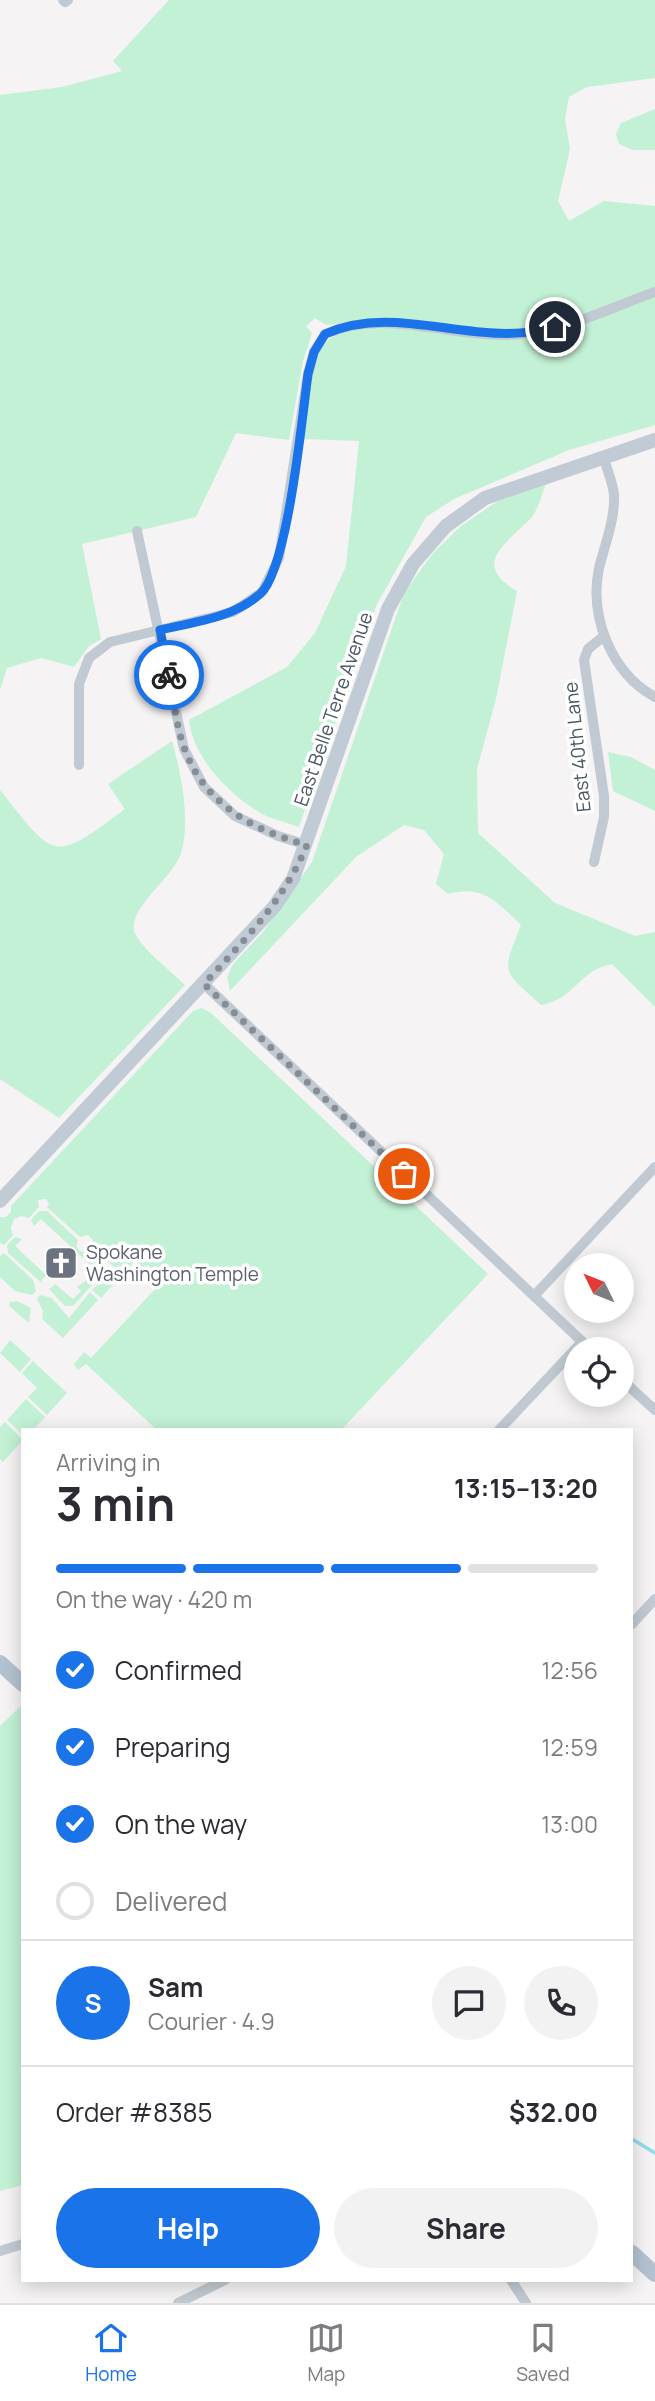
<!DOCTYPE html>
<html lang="en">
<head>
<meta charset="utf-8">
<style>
	:root { --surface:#fff; --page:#f2f2f3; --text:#2b2b33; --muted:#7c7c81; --line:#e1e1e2; --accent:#1a73e8 }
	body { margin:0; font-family:Manrope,sans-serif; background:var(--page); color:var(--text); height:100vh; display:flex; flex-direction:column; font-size:26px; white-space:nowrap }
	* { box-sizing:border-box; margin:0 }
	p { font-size:23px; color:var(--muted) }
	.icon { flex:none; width:38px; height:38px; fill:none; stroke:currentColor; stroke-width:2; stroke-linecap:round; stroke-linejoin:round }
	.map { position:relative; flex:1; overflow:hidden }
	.panel { position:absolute; left:21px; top:1428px; width:612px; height:854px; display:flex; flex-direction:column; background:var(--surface); border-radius:0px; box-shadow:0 4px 18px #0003 }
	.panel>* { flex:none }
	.needle { width:46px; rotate:313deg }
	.buttons { position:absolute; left:564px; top:1253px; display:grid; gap:14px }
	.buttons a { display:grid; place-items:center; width:70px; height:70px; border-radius:50%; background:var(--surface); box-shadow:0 4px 18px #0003; font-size:35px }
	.pin { position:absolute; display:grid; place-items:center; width:60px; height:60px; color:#fff; margin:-30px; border:4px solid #fff; border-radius:50%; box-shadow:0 2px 7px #0007 }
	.courier { position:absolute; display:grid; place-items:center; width:70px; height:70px; margin:-35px; border:5px solid #1a73e8; border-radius:50%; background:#fff; color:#222; box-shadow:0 2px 9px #0007 }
	.head em { font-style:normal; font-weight:700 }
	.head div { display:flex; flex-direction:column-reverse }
	.head { display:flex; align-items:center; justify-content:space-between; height:119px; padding:0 35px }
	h1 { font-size:46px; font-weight:700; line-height:52px }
	.bar { display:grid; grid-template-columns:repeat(4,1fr); gap:10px 7px; align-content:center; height:84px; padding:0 35px }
	.bar i { height:9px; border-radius:5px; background:var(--line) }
	.bar .active { background:var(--accent) }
	.bar p { grid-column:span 4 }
	.line { display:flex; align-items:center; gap:18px; padding:0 35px; border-top:2px solid var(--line) }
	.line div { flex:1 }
	.round { display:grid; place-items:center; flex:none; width:74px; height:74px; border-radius:37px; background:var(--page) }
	ol { padding:0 35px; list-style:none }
	li { display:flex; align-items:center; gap:21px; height:77px }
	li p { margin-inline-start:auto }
	li .icon { padding:7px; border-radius:50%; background:var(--accent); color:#fff; stroke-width:4 }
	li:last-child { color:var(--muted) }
	li i { width:38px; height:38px; border:4px solid var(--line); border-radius:50% }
	.cta { display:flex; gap:14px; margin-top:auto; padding:14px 35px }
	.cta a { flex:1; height:80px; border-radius:42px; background:var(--accent); color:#fff; font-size:28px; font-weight:700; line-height:80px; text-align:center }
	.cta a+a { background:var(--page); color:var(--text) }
	.tab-bar { display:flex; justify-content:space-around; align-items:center; height:98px; border-top:2px solid var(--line); background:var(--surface); font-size:19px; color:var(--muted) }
	.tab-bar a { display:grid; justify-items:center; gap:4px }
	.tab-bar .active { color:var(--accent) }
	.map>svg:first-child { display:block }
	.green { fill:#c3f1d5 }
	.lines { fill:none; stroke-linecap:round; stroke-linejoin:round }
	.stream { stroke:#90daee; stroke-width:3.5 }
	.street { stroke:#c1cad2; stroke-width:10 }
	.secondary { stroke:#c1cbd6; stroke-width:14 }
	.primary { stroke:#b3c2d1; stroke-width:16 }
	.done { stroke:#868d94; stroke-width:7; stroke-dasharray:0 12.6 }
	.route { stroke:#1a73e8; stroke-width:9 }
	.labels { text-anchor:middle; stroke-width:7; stroke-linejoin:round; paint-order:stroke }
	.street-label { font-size:19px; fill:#4a5661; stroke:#fff }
	.worship-label { font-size:19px; fill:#5b616d; stroke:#fff; text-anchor:start }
</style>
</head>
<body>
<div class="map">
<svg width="655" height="2303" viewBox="0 0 655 2303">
	<rect width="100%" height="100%" fill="#f5f3f3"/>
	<g class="green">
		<path d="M169,0h486v78l-68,9 -18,10 -4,22 5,30 -12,52 11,20 35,-20 51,5v219l-86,25 -115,49 -28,18 -49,87 -78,223c-13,-5 -30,-8 -42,-16 -30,-19 -64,-54 -68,-91l98,-53 28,-34 31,-67 13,-125 -57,-2c5,-26 6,-58 15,-83 5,-16 21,-19 28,-33l-19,2 -11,-7 -9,8 6,7 -9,28 -14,79 -53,-7 -40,84 -114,27 19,95 -12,7 -15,21 -33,-9 -34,10 -7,22v-595l62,-8 60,-16 -9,-10z"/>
		<path d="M655,109v41h-23l-13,-6 -3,-10 5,-11z"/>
		<path d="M546,483c-4,11 -8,27 -15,35 -24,25 -61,46 -14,73l-21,108 -19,70 1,64 77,70 80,33 20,-4v75l-43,-43c-35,7 -36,35 -71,41 -39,-36 -40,-30 -20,-80 -24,-23 -38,-41 -73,-31l-12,-10 8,-30 -20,-24 -20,-5 -48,32 -126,134 -3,-14 6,-13 30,-32 49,-70 92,-269 29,-40 28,-27 37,-25z"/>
		<path d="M172,741c9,32 19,80 9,112 -7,24 -51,53 -47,77 2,14 40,44 51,55l-126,133 -59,-39v-289c55,69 52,74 125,19l-17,-25z"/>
		<path d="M608,752l23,5 24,13v41l-42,-20z"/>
		<path d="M202,1008l9,5 277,261 -147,156h-184l-71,-66 -8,6 -4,-6 10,-12 7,6 67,-72 -6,-6 4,-7 -8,-8 -6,5 -6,-5 12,-13 -3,-2 -6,6 -7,-1 2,7 -33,36 -9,-8 24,-22 -25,-20 2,-8 -5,-5 -8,2 -33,-30 2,-3 -3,-5 -8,1 1,7 -10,11 -7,-2 -8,3 -3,8 2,8 -9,10 -4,-2v-26h6l5,-5v-6l182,-195z"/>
		<path d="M39,1211h8l31,29 -2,7 6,5 7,-2 15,14v8l-31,34h-8l-17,-18 2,1 5,-5 18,15 8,-8 -4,-4 21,-15 -57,-53 -7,7 -3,-6z"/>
		<path d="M15,1237l7,2 -7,7 31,29 -5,6 2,3 -35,-31 -1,-8z"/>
		<path d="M4,1253l29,27 3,11 -4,4 -17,-4 -15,-14v-21z"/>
		<path d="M90,1292l8,8 -35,38 -21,-19 1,-8 -6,-12 3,-4 12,3 17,20z"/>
		<path d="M17,1301l14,7 -2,15 -20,-17 1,-4z"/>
		<path d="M10,1340l21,19 -11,13 -20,-19z"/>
		<path d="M33,1361l34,32 -20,22 -19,-18 9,-9 -15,-15z"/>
		<path d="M26,1399l19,18 -12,13h-10v5l-16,-15z"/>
		<path d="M5,1422l18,18 -20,22 -3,-3v-32z"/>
		<path d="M23,1704v481l-23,6v-465z"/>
	</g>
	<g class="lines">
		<path class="stream" d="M632,2139l23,14"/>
		<g class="street">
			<path d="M63,0l2,2 3,-2"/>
			<path d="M604,458c3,12 9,25 10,37 1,25 -9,49 -15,73 -10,48 12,105 56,129"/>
			<path d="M137,531l47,218 20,38 31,29 43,20 29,9"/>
			<path d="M79,765v-81l10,-26 21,-16 123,-30 29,-20 17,-34 29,-184 6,-22 11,-18c59,-26 119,2 180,1 52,0 102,-26 150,-43"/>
			<path d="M594,862l10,-45v-21l-20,-136 4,-11 16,-13"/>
			<path d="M204,984l386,365"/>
			<path d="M534,1296l121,-129"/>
			<path d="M621,1379l34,31"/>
			<path d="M499,1430l83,-88"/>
			<path d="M632,1624l23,-25"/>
			<path d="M0,2251l23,-7"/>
			<path d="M511,2280l15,23"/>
			<path d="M178,2303l47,-23"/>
		</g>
		<path class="secondary" d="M0,1201l274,-294 19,-28 95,-270 25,-45 33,-38 39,-28 170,-58"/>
		<g class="primary">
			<path d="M0,1663l23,21"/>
			<path d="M632,2253l23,21"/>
		</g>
	</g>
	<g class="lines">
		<path class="done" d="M169,675c5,24 7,52 16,75 21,55 68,80 122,95 -24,57 -61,93 -103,139l200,190"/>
		<path class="route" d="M169,675l-9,-45c34,-8 73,-12 100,-36 28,-24 42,-177 48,-220l6,-22 11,-18c74,-33 151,16 230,-7"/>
	</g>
	<defs>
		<symbol id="church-square" viewBox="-11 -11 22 22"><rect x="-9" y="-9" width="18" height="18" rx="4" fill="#6b7280" stroke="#fff"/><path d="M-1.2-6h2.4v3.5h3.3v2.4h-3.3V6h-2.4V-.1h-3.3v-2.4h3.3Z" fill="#fff"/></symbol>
	</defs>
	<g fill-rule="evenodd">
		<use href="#church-square" x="42" y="1244" width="38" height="38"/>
	</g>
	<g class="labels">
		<g class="street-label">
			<text transform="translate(333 709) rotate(-71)" y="7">East Belle Terre Avenue</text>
			<text transform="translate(577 747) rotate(-96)" y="7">East 40th Lane</text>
		</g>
		<g class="worship-label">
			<text x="86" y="1259">Spokane<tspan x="86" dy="22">Washington Temple</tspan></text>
		</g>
	</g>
</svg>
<div class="buttons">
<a><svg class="needle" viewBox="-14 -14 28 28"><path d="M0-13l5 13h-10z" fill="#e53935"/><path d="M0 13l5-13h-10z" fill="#7c7c81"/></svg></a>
<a><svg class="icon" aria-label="locate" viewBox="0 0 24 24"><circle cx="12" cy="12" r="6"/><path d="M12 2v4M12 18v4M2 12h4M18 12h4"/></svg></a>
</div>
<div class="pin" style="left:404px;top:1174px;background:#ea580c"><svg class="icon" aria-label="bag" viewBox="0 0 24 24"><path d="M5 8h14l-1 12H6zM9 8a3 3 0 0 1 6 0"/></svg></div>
<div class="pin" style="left:555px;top:327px;background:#1f2937"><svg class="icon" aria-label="home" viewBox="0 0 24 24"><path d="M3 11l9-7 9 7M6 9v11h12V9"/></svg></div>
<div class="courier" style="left:169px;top:675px"><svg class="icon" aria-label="bike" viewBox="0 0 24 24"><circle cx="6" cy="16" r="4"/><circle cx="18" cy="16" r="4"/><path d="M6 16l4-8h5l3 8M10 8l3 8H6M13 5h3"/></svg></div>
<section class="panel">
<div class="head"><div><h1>3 min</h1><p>Arriving in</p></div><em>13:15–13:20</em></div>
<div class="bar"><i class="active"></i><i class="active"></i><i class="active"></i><i></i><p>On the way · 420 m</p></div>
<ol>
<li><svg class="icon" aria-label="check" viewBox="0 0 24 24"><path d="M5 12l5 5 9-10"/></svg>Confirmed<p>12:56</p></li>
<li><svg class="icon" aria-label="check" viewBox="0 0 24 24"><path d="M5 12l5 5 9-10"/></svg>Preparing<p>12:59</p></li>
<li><svg class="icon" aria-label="check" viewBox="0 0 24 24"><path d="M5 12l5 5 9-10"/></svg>On the way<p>13:00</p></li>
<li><i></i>Delivered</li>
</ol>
<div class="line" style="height:126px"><b class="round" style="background:var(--accent);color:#fff">S</b><div><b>Sam</b><p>Courier · 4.9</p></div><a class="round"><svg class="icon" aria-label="chat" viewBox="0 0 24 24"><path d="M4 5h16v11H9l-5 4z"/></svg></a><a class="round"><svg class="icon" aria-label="phone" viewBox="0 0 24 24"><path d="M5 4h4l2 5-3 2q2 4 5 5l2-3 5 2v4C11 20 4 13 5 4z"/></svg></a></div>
<div class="line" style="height:91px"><div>Order #8385</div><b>$32.00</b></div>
<div class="cta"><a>Help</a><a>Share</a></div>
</section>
</div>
<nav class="tab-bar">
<a class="active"><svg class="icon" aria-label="home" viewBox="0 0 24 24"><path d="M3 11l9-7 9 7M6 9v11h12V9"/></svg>Home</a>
<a><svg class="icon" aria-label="map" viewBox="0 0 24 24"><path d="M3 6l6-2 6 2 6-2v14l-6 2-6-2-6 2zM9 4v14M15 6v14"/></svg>Map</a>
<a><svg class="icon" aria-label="saved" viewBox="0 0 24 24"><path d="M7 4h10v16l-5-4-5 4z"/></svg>Saved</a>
</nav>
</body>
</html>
